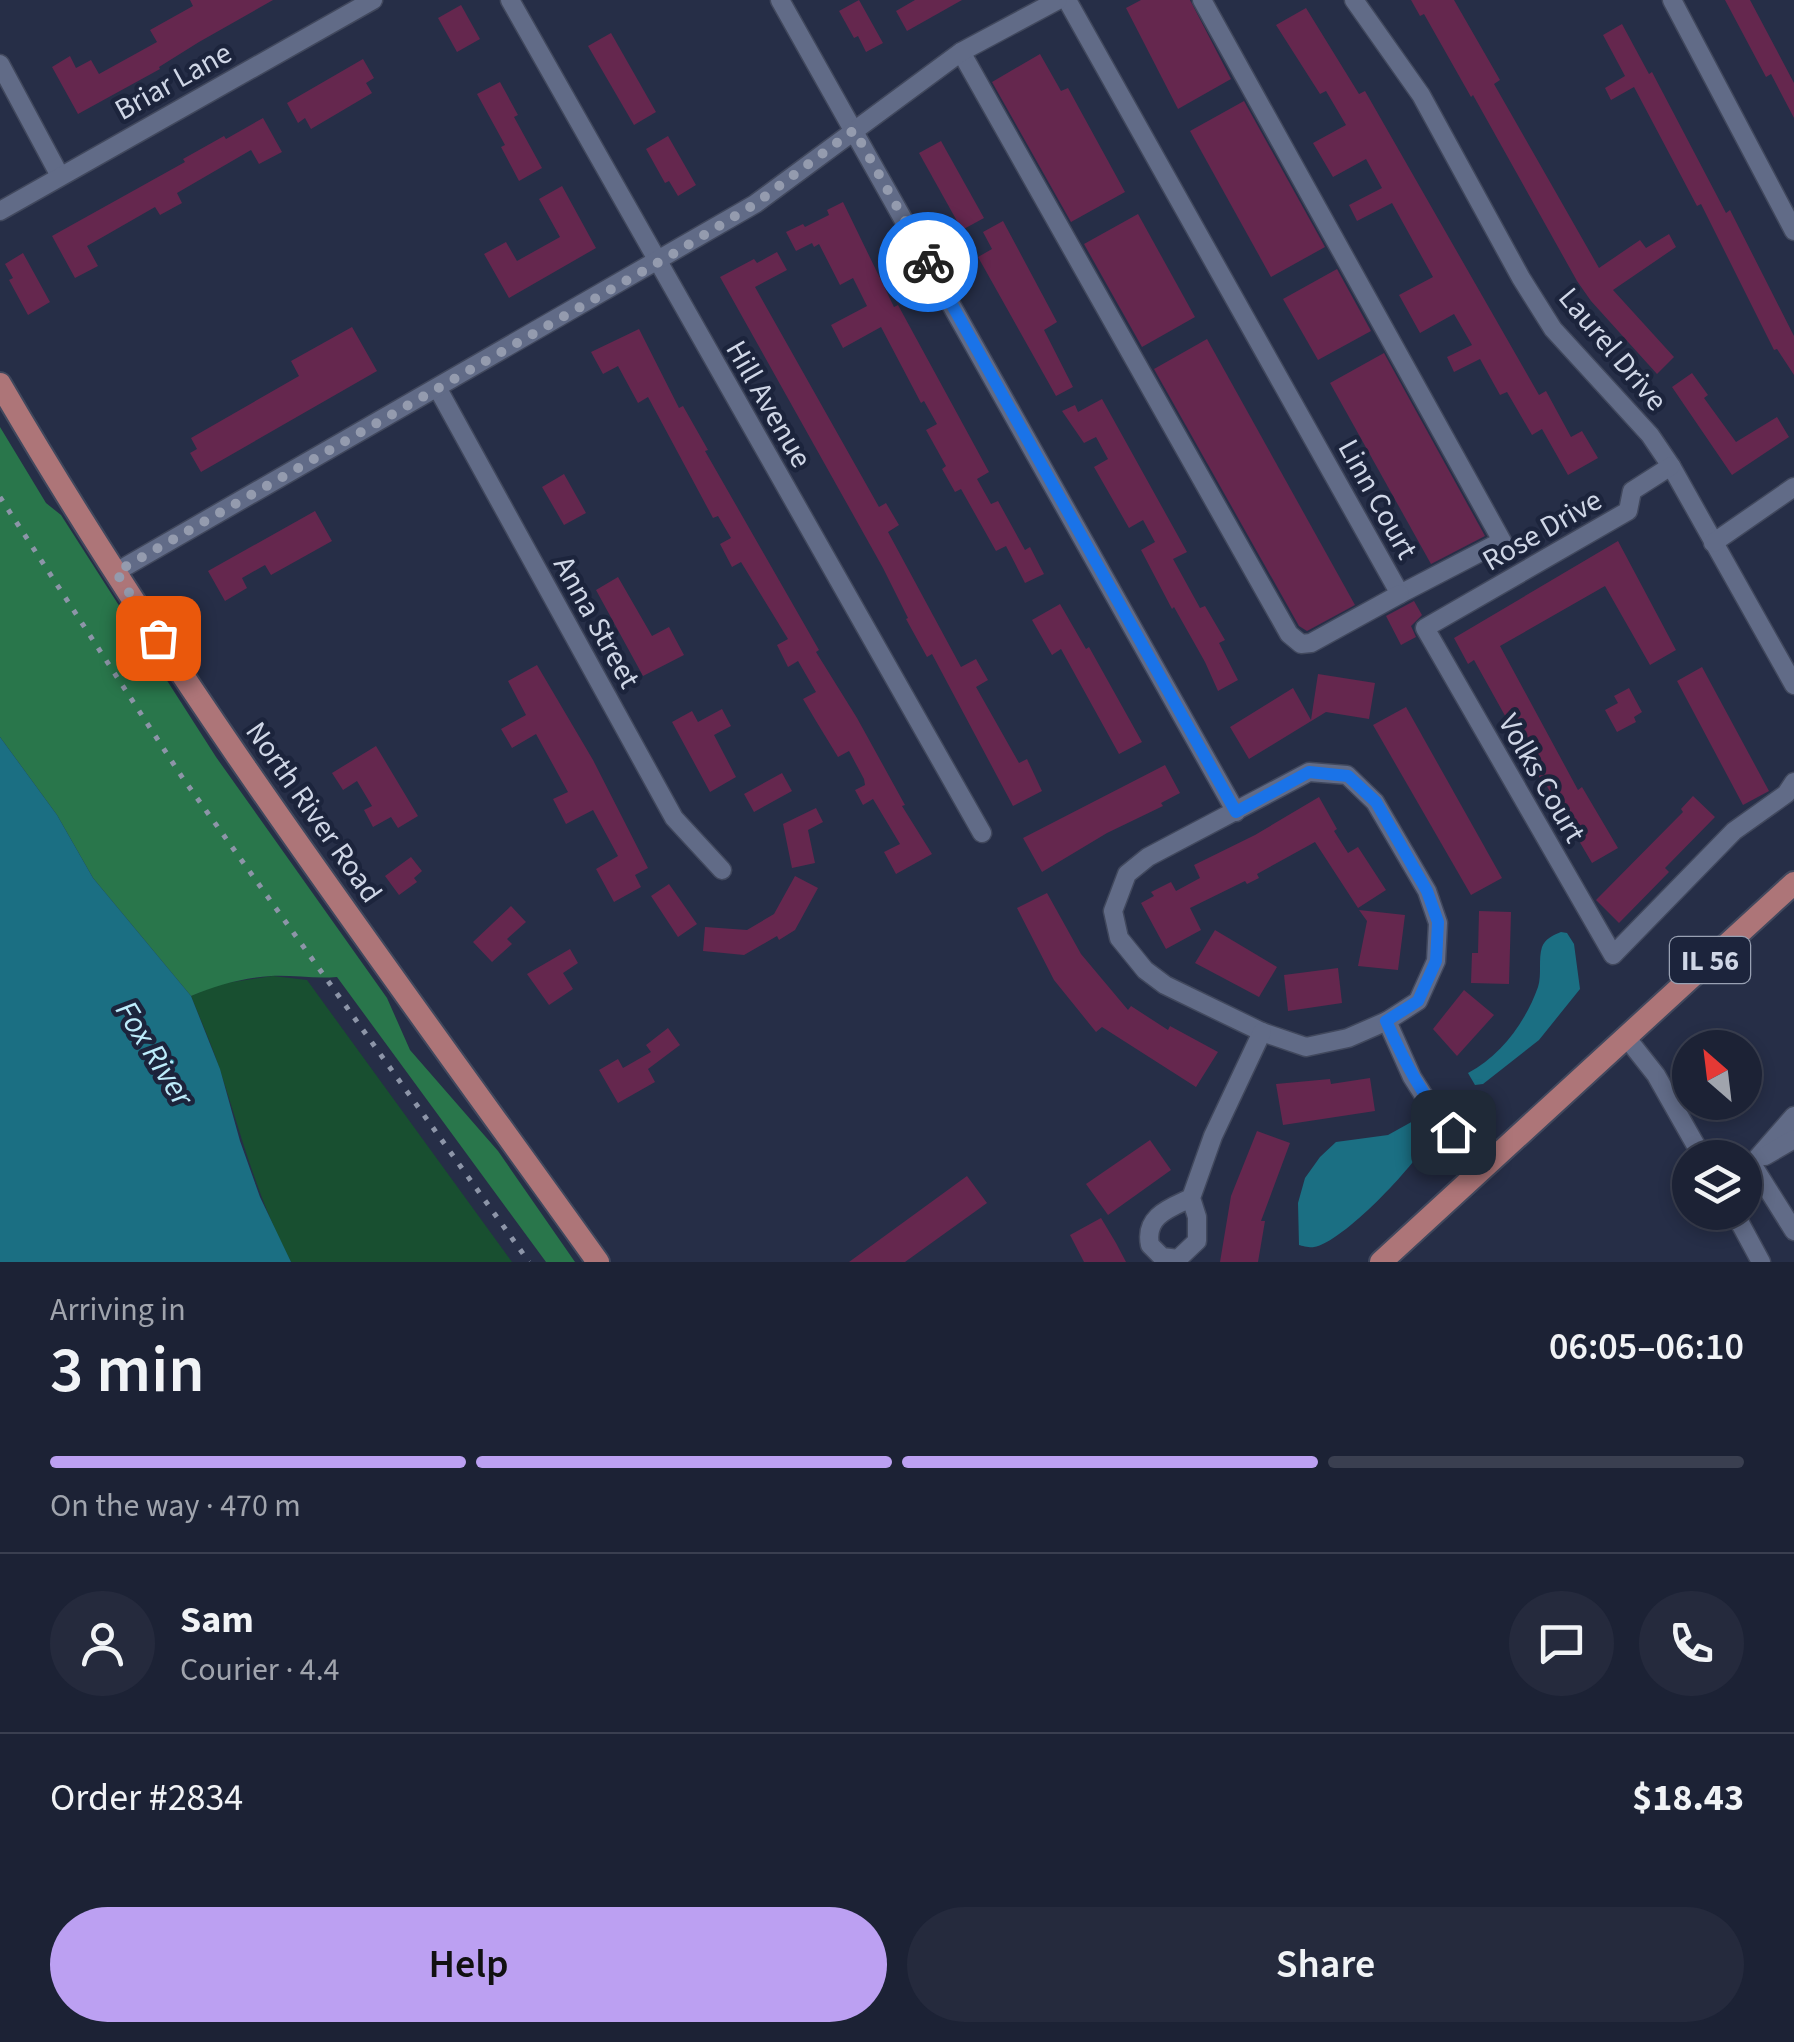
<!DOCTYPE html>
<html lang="en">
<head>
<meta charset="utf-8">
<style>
	:root { --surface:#1c2235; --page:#252a3d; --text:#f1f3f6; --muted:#a0a4ad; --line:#3a3f50; --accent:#bca0f2 }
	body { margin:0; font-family:"Source Sans 3",sans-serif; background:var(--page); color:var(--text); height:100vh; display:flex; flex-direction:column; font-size:38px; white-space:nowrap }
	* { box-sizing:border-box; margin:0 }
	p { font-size:32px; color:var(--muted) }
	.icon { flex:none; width:55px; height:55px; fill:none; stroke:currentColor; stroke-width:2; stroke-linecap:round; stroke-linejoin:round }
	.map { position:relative; height:1262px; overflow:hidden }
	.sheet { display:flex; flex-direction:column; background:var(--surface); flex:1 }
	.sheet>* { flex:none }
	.needle { width:65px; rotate:332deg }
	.buttons { position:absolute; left:1672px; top:1030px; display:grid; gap:20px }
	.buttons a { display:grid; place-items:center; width:90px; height:90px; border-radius:50%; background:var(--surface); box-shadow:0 5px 15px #0003,0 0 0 2px var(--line); font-size:50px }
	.pin { position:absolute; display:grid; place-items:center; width:85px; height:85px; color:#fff; margin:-42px; border-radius:20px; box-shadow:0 5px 15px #0006 }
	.courier { position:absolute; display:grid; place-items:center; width:100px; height:100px; margin:-50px; border:8px solid #1a73e8; border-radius:50%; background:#fff; color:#222; box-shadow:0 2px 12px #0007 }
	.summary em { font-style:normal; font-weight:600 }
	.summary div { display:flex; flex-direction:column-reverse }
	.summary { display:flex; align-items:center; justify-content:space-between; height:170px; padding:0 50px }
	h1 { font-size:65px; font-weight:600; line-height:75px }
	.bar { display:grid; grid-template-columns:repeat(4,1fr); gap:15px 10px; align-content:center; height:120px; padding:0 50px }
	.bar i { height:12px; border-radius:8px; background:var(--line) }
	.bar .current { background:var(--accent) }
	.bar p { grid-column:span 4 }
	.line { display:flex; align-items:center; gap:25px; padding:0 50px; border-top:2px solid var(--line) }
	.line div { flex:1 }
	.round { display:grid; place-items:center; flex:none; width:105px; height:105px; border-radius:52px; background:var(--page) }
	.cta { display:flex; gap:20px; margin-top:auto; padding:20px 50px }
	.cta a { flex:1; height:115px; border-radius:60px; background:var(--accent); color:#111; font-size:40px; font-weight:600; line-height:115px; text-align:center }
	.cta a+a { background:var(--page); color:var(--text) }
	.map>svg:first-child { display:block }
	.green { fill:#184f30 }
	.forest { fill:#29764b }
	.water { fill:#1b6f83 }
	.building { fill:#65274e }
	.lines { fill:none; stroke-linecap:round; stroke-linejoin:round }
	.minor-casing { stroke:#41485d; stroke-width:21 }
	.major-casing { stroke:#41485d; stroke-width:26 }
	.minor { stroke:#616b87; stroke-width:18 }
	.major { stroke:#ad7578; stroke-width:22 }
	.rail { stroke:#8d95a8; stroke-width:5; stroke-dasharray:5 10; stroke-linecap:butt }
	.done { stroke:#949bae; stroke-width:10; stroke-dasharray:0 18 }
	.route { stroke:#1a73e8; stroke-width:12 }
	.labels { text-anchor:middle; stroke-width:9; stroke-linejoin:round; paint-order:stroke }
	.shield { fill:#1c243c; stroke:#99a1b3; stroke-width:2.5 }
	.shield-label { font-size:28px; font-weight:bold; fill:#cfd6e6 }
	.street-label { font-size:30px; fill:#cfd6e6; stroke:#1c243c }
	.water-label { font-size:32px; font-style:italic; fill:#bdecfb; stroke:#1c243c }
</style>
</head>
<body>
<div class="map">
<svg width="1794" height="1262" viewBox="0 0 1794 1262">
	<rect width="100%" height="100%" fill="#262e47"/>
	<path class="green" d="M273,976l34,4 205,282h-221c-34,-64 -49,-125 -71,-192 -8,-25 -19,-49 -29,-74l28,-12z"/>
	<path class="forest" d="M0,427l46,76 15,12 155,242 171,241 23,52 88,101 77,111h-29l-209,-285c-22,2 -44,-2 -66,-1 -28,2 -54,9 -80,20l-98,-118 -36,-63 -57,-78z"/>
	<g class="water">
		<path d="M0,737l57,78 36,63 98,118 29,73 20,72 20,56 31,65h-291z"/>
		<path d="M1561,932l6,1 7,11 6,45 -41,51 -56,44 -8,1 -7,-12c33,-17 58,-52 70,-86 4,-13 0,-28 4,-40 3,-8 11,-12 19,-15z"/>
		<path d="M1415,1120l13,20c-12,25 -86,103 -114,107 -3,1 -12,-1 -15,-2l-1,-42 7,-25 15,-21 16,-15 52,-7z"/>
	</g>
	<g class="building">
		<path d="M190,0h83l-74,42 -40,25 1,2 -82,45 -26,-47 18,-11 6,12 15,-8 8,14 58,-32 -7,-12 43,-24z"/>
		<path d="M859,0l24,43 -17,9 -8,-16 -4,2 -15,-27z"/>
		<path d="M915,0h47l-55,31 -11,-20z"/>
		<path d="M1141,0h49l41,79 -53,30 -52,-101z"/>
		<path d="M1411,0h43l46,80 -6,4 105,184 41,-28 6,8 23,-14 7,13 -63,43 61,67 -17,17 -66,-73 -14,-20 -104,-186 -2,2 -47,-83 -4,2z"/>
		<path d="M1725,0h25l44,83v35l-23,-44 -5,3z"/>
		<path d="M461,5l19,34 -23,13 -19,-34z"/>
		<path d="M1306,8l53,86 6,-3 174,304 7,-4 25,46 11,-6 16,27 -30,17 -26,-46 -10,6 -25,-43 -7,3 -20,-36 -26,13 -7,-15 25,-12 -18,-31 -34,19 -21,-38 34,-18 -41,-74 -35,18 -8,-16 33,-17 -16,-29 -33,18 -20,-34 33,-18 -20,-34 -6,3 -44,-69z"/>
		<path d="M1622,24l27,50 3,-2 74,141 4,-3 64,126v39l-17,-26 -3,1 -73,-146 -4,2 -63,-119 -23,13 -6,-12 20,-12 -22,-41z"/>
		<path d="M611,33l45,79 -22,13 -46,-79z"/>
		<path d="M1040,54l21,37 7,-3 57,104 -54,30 -79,-140z"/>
		<path d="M363,59l11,19 -8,5 6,10 -61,36 -6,-11 -7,5 -11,-20z"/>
		<path d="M500,82l18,33 -4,2 28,51 -23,13 -18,-34 4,-2 -28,-51z"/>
		<path d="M1244,101l81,146 -54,30 -81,-146z"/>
		<path d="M263,118l19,34 -23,12 -8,-14 -74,43 5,10 -22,12 -5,-8 -68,39 11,20 -23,12 -23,-42 133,-74 -2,-3 41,-23 2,3z"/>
		<path d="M668,136l28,49 -18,11 -9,-15 -4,2 -19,-34z"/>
		<path d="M941,141l43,77 -22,12 -43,-77z"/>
		<path d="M562,186l34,62 -87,50 -25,-44 22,-12 11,19 43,-24 -21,-38z"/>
		<path d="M843,202l51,105 4,-2 91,167 -12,7 14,25 7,-3 27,49 5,-3 14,27 -19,9 -19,-37 -10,5 -35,-62 -6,3 -13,-23 4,-3 -20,-36 11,-6 -13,-23 -3,2 -40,-76 -38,21 -12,-23 36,-19 -14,-28 -13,7 -21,-41 -5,3 -2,-4 -16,8 -10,-19 17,-8 2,3 24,-12 -2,-5z"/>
		<path d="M1138,214l57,103 -53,30 -58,-103z"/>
		<path d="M1003,221l54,101 -13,8 29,57 -17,9 -78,-139 14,-8 -9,-17z"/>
		<path d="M777,252l10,18 -32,17 124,220 7,-4 13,22 -11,7 73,135 15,-8 12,21 -12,7 43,76 8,-4 15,32 -29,15 -81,-152 -5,3 -21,-38 2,-1 -25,-50 -163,-291 34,-18 3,4z"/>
		<path d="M23,253l27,49 -22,13 -19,-35 4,-2 -8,-14z"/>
		<path d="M1337,269l34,62 -53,29 -35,-61z"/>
		<path d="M352,327l25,44 -176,101 -11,-19 7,-4 -6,-11 108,-62 -8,-15z"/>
		<path d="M639,329l40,79 4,-2 25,44 -3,1 114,199 -3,2 41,66 48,87 -3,1 30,48 -36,20 -12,-22 16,-8 -27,-45 -10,6 -8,-15 10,-5 -1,-6 -15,-28 -11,6 -22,-36 -13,-22 13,-7 -18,-31 -10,6 -11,-22 11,-6 -47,-77 -9,5 -12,-23 11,-6 -13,-22 -5,2 -65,-121 -10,6 -20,-37 -15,8 -12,-22z"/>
		<path d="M1207,339l148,266 -48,26 -8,-5 -145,-257z"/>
		<path d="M1384,353l101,183 -54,28 -101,-181z"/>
		<path d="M1692,373l16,22 -4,3 32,44 41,-25 12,20 -57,38 -60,-88z"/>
		<path d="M1102,399l85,153 -14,7 27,49 5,-2 20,34 -6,3 19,37 -20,11 -13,-29 -31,-55 -2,2 -31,-59 14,-8 -12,-22 -14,8 -35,-61 14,-8 -12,-22 -12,6 -22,-32 13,-6 3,7z"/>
		<path d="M564,474l22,39 -22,12 -22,-38z"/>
		<path d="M315,511l17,30 -61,34 -6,-10 -23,13 5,10 -22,13 -17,-30z"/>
		<path d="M1618,541l58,109 -26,15 -45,-79 -105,60 78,144 4,-3 36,61 -26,15 -47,-80 -2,1 -69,-124 -6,4 -14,-26z"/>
		<path d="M618,577l34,59 17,-9 15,28 -41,21 -47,-86z"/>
		<path d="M1414,601l8,14 -11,11 5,11 -15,8 -15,-29z"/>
		<path d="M1060,604l26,45 3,-2 53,95 -23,12 -58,-105 -9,6 -20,-35z"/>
		<path d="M537,665l56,95 55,108 -13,7 6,12 -27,15 -18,-33 22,-13 -25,-46 -27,14 -13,-25 15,-7 -32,-58 -24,14 -11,-19 25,-14 -18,-34z"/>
		<path d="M1702,667l67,124 -26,14 -66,-124z"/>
		<path d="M1318,674l57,9 -6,36 -43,-7 -77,47 -19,-32 63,-39 18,32z"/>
		<path d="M1629,688l13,24 -8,5 2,5 -19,10 -12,-22 13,-7 -4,-7z"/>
		<path d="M1406,707l96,171 -31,17 -98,-170z"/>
		<path d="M722,709l9,17 -17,9 22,42 -26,15 -38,-70 20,-11 6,11z"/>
		<path d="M376,746l42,70 -20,12 -7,-11 -18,10 -9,-17 8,-4 -15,-25 -14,9 -11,-17z"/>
		<path d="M1165,765l15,28 -19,10 2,3 -56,27 -65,39 -19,-34z"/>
		<path d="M782,773l10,18 -38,21 -10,-18z"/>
		<path d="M1693,796l22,21 -50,51 4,4 -50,51 -23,-23 87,-88 -2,-3z"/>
		<path d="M1319,797l18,32 -3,2 14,22 10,-6 28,43 -28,18 -43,-66 -58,32 2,4 -12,6 -2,-3 -55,27 11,22 -35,19 -25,-46 13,-7 -3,-4 20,-10 5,9 24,-13 -6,-13 61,-30z"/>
		<path d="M816,808l7,14 -15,8 7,33 -23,5 -9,-44z"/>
		<path d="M411,857l11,14 -8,7 3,4 -18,13 -14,-19z"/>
		<path d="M795,876l23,12 -23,42 -16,10 -2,-4 -33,19 -41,-4 2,-24 42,3 27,-16z"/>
		<path d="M669,884l28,40 -19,13 -27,-41z"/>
		<path d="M1047,893l34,61 47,56 3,-4 37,24 2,-4 48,26 -22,35 -94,-60 -6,5 -42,-52 -37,-72z"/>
		<path d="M511,906l15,16 -19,17 5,5 -20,18 -19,-20z"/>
		<path d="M1359,910l46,5 -7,55 -40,-4 9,-45z"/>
		<path d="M1479,911l32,1 -2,72 -38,-1 1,-30h6z"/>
		<path d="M1215,930l62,37 -18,30 -64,-34z"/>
		<path d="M570,949l8,14 -15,10 10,16 -24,16 -22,-31z"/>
		<path d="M1338,968l4,35 -54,8 -4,-36z"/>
		<path d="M1464,990l30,25 -37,41 -24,-27z"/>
		<path d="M668,1028l12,17 -32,24 7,13 -37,21 -19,-33 19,-11 5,9 28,-16 -5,-7z"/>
		<path d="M1370,1078l5,33 -92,14 -7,-41 54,-5 1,5z"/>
		<path d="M1257,1131l33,12 -29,78h4l-7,41h-38l11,-66z"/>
		<path d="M1150,1140l21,30 -63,45 -22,-31z"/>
		<path d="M967,1176l20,27 -82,59h-56z"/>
		<path d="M1101,1218l15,25 10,19h-42l-14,-27z"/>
	</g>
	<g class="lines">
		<defs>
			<g id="minor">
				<path d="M510,0l472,833"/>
				<path d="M780,0l456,812"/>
				<path d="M1067,0l333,594 102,-53 -300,-541"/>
				<path d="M1354,0l67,95 100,183 32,51 97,106 21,31 123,219"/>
				<path d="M1672,0l122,231"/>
				<path d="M961,52l328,582 12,10 10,-1 89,-49"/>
				<path d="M0,64l60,112"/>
				<path d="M0,211l373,-211"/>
				<path d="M438,389l236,429 48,52"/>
				<path d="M1671,466l-39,25 -4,20 -203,117 188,327 121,-124 52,-37 8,-12"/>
				<path d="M1713,543l81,-56"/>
				<path d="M116,572l639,-368 206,-152 97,-52"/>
				<path d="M1309,772l38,3 28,27 52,89 11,32 -2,38 -18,40 -31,20 -39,17 -42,9 -44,-15 -97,-47 -20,-15 -26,-32 -6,-27 14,-37 21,-17z"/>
				<path d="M1387,1021l25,56 19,30 53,60"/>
				<path d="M1626,1037l30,38 47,83"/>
				<path d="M1794,1116l-42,48 42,67"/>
				<path d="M1765,1156l29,-17"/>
				<path d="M1191,1198l6,19v24l-19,18 -16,-2 -12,-12c-6,-29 20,-37 41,-47l22,-62 49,-104"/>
				<path d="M1734,1212l27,50"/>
			</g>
			<g id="major">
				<path d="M0,384c178,306 392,590 598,878"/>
				<path d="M1381,1262l413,-379"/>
			</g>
		</defs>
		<use href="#minor" class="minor-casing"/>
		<use href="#major" class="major-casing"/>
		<use href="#minor" class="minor"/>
		<use href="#major" class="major"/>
		<path class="rail" d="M0,497l182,280 347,485"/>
	</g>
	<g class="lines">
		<path class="done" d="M158,638l-42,-66 557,-318 82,-50 99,-74 74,132"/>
		<path class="route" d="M928,262l308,550 73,-40 39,4 28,26 51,89 11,31 -2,39 -18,40 -32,20c19,42 37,77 67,111"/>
	</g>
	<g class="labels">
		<rect class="shield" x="1670" y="937" width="80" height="46" rx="8"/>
		<g class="shield-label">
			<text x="1710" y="970">IL 56</text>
		</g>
		<g class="street-label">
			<text transform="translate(173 81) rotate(-29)" y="10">Briar Lane</text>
			<text transform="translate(1613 349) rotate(50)" y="10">Laurel Drive</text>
			<text transform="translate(769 404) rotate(60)" y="10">Hill Avenue</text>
			<text transform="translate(1378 499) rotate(61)" y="10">Linn Court</text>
			<text transform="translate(1542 530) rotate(-30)" y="10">Rose Drive</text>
			<text transform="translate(597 622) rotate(61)" y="10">Anna Street</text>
			<text transform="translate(1542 778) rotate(60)" y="10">Volks Court</text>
			<text transform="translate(314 812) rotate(55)" y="10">North River Road</text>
		</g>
		<g class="water-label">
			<text transform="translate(155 1053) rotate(58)" y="11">Fox River</text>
		</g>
	</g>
</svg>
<div class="buttons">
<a><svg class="needle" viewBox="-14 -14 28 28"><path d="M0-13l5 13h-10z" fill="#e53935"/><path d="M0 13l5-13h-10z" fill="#a0a4ad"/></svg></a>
<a><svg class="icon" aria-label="layers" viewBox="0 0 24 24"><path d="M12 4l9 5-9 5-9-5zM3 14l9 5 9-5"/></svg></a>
</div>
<div class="pin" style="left:158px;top:638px;background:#ea580c"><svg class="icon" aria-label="bag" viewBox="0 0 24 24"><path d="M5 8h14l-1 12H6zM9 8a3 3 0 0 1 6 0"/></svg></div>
<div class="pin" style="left:1453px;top:1132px;background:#1f2937"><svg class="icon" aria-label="home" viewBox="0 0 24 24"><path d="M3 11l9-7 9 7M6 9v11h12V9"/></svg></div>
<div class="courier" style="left:928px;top:262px"><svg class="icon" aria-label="bike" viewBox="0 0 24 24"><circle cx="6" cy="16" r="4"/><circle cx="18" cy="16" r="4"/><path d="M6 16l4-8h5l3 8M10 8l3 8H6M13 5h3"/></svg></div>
</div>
<section class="sheet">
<div class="summary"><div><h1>3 min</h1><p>Arriving in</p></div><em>06:05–06:10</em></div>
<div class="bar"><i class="current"></i><i class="current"></i><i class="current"></i><i></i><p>On the way · 470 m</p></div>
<div class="line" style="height:180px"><a class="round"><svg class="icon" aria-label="person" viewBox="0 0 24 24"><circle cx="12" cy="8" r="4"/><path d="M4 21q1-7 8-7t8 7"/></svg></a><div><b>Sam</b><p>Courier · 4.4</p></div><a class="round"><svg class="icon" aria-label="chat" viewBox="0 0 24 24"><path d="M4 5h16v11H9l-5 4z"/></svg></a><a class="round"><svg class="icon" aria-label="phone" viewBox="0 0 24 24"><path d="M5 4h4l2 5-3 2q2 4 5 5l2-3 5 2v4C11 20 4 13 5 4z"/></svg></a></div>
<div class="line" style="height:130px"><div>Order #2834</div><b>$18.43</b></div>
<div class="cta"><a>Help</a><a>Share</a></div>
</section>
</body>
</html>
